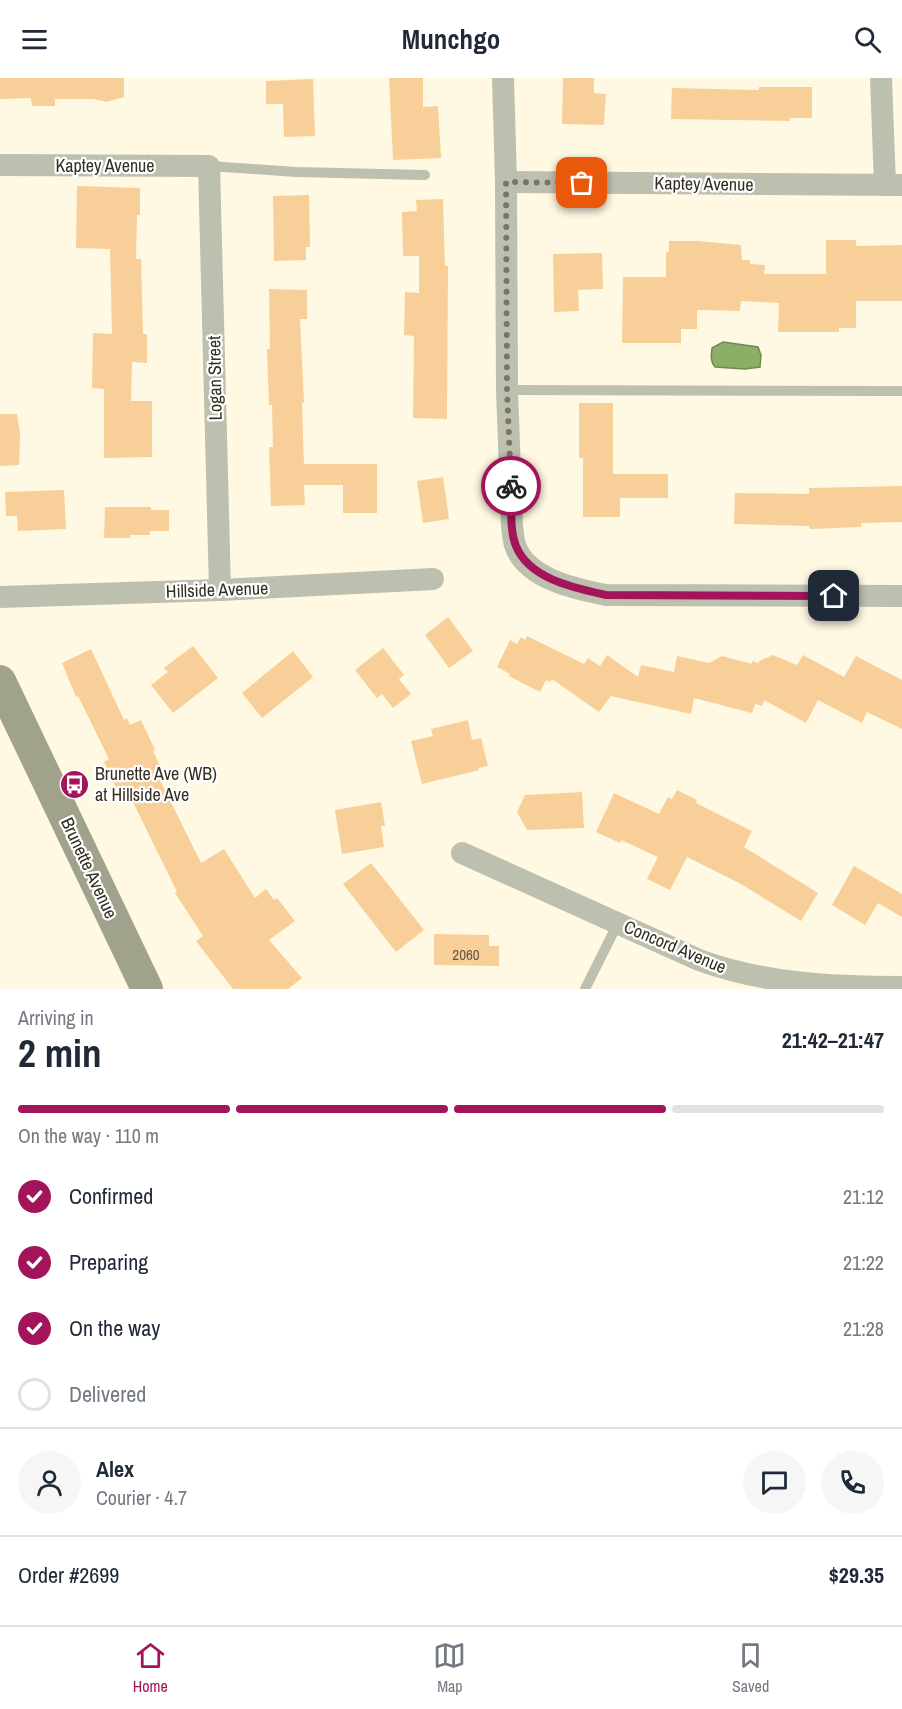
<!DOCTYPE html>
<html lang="en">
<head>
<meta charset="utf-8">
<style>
	:root { --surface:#fff; --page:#f6f6f7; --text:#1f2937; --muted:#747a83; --line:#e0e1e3; --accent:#a3155a }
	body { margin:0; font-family:"Archivo Narrow",sans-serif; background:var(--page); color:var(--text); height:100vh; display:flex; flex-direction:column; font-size:22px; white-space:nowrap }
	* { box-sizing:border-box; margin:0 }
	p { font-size:20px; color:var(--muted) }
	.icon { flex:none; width:33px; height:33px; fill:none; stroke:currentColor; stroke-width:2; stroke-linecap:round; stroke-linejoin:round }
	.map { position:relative; height:911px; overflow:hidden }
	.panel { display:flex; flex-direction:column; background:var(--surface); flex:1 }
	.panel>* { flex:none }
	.pin { position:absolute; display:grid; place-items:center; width:51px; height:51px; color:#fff; margin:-26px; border-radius:12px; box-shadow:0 3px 9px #0006 }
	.courier { position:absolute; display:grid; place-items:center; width:60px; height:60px; margin:-30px; border:4px solid #a3155a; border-radius:50%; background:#fff; color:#222; box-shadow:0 2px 8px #0007 }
	.summary em { font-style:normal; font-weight:700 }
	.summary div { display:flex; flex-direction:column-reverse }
	.summary { display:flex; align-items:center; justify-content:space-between; height:102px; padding:0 18px }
	h1 { font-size:39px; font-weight:700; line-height:45px }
	.bar { display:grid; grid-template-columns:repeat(4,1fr); gap:9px 6px; align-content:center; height:72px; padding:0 18px }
	.bar i { height:8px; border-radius:4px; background:var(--line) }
	.bar .current { background:var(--accent) }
	.bar p { grid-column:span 4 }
	.line { display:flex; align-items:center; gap:15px; padding:0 18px; border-top:2px solid var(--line) }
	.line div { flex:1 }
	.round { display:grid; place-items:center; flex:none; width:63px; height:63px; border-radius:32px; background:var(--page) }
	ol { padding:0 18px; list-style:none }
	li { display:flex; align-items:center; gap:18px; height:66px }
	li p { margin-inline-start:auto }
	li .icon { padding:6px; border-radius:50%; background:var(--accent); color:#fff; stroke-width:4 }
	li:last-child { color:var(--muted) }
	li i { width:33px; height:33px; border:3px solid var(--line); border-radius:50% }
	header { display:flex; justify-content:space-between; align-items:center; height:78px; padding:0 18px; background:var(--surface); font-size:27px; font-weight:700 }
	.tabs { display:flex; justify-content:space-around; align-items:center; height:84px; border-top:2px solid var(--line); background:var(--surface); font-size:16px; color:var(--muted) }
	.tabs a { display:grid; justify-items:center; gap:3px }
	.tabs .current { color:var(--accent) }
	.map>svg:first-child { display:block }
	.water { fill:#8caf66; stroke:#728952; stroke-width:1.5 }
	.building { fill:#f9cf99 }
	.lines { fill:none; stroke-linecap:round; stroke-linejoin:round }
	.lane { stroke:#bdbfaf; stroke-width:10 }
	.street { stroke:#bdbfaf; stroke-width:22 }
	.secondary { stroke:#a0a28b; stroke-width:32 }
	.done { stroke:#7b7566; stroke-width:6; stroke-dasharray:0 10.8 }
	.route { stroke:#a3155a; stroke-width:8 }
	.labels { text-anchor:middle; stroke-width:4.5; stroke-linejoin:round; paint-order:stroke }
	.number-label { font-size:15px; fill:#655740 }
	.street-label { font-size:18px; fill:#342f22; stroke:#fff }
	.poi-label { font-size:18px; fill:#342f22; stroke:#fff; text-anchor:start }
</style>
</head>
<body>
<header><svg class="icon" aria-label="menu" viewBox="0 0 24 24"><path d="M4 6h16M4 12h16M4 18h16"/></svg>Munchgo<svg class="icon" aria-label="search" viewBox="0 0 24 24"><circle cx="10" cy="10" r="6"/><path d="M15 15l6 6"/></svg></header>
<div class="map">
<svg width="902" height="911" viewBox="0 0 902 911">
	<rect width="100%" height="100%" fill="#fff8e3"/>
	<path class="water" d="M723,264l35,5 3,8 -1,12 -15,2 -30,-2c-5,-5 -4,-13 -3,-19z"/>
	<g class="building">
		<path d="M0,0h124v19l-17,5 -14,-3h-38v7h-23l-1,-8 -31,1z"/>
		<path d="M389,0h34v29l15,-1 3,52 -48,2z"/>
		<path d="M563,0h31v15l12,1 -2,31 -42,-1z"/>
		<path d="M313,1l2,57 -31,1 -1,-33h-17v-23z"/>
		<path d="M759,9h53v31h-22v3l-119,-2 1,-31 87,2z"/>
		<path d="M77,108l63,2v27h-3l-1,44h5l2,75h4v29l-15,-1 -1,39h21v56l-48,1v-69l-12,-1 1,-55 19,1 -2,-85 -34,-1z"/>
		<path d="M309,117l1,52h-4v13l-32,1 -1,-65z"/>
		<path d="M443,121l2,67h3l-1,153 -34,-1 1,-82 -10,-1 1,-43 14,1v-37h-16l-1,-44 15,-1 -1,-11z"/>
		<path d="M826,162h30v6l46,-1v56h-46v27h-17v4h-61l1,-29 -38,-2 -1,10 -43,-1v19h-16v14h-59l1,-66h43v-25h3v-11h28l44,4 1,15h8v4l15,1 -1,9h62z"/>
		<path d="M602,175l1,36 -25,1 1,21 -25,1 -1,-58z"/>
		<path d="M269,211l38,1v29h-7l4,84h-2l2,61h73v49h-34v-28h-39l1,20 -34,1 -2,-59h4l-1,-42h-3l-2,-56h3z"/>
		<path d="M579,325h34v71h55v24h-48v19h-37v-59h-4z"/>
		<path d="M0,336h17l3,20 -1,31 -19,1z"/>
		<path d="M443,399l6,42 -26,4 -6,-42z"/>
		<path d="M902,408v36l-41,1v4l-51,2 -1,-3 -75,-2 1,-31 74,1v-6z"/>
		<path d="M64,412l2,39 -48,2 -1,-15h-11l-1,-24z"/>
		<path d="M105,429h46v3h18v21h-19v4h-20v3h-26z"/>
		<path d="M448,539l25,34 -24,17 -24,-33z"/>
		<path d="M527,558l57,28 4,-6 12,8 7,-11 31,22 3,-12 33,7 3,-16 32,7 13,-7 30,8v-3l7,2v-2l14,-6 24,10 6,-10 41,22 12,-21 46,24v49l-35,-17 -5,11 -44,-23 -12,23 -42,-23 -2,6 -7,-2 -3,9 -58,-15 -3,16 -80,-18 -12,16 -47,-33 -2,3 -4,-2 -6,12 -31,-16 1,-2 -13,-7 13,-27 7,4 4,-7 4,3z"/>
		<path d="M193,568l25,32 -45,35 -22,-28 17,-13 -4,-4z"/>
		<path d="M383,570l21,27 -5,4 12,15 -18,14 -11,-14 -5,4 -22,-28z"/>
		<path d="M91,571l33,71 3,-2 3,7 11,-5 14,30 -2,1 8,17 -6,2 46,93 23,-14 31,49 11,-9 8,11 3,-2 18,23 -26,19 33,38 -14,11h-55l-37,-48 7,-5 -28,-43 2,-1 -45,-92 -8,4 -20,-42 5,-3 -31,-63 -2,1 -14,-34z"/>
		<path d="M293,573l20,26 -51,41 -20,-25z"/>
		<path d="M468,642l4,20 9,-2 7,28 -10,2 1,2 -57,14 -11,-43 22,-5 -2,-7z"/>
		<path d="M677,712l20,10 -1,3 56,28 -8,16 74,46 -17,28 -60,-37 -54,-27 -17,33 -23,-11 11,-22 -37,-17 -1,3 -24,-11 18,-39 45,21 9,-17 4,2z"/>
		<path d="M582,714l2,36 -57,2 -10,-18 8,-17z"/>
		<path d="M381,724l4,24h-4l3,21 -42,7 -7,-44z"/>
		<path d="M371,785l53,67 -28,22 -53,-68z"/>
		<path d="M854,788l48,28v23l-24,-14 -13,22 -33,-20z"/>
		<path d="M434,856l55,1v11h10v20l-65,-1z"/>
	</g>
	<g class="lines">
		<g class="lane">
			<path d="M209,88l87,6 129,3"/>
			<path d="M507,312l395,1"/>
			<path d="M585,911l33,-66"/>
		</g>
		<g class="street">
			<path d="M503,0l3,104 1,208 5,136c1,6 1,13 3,19 11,34 61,44 91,50l296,1"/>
			<path d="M881,0l4,107"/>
			<path d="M0,87l209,1 11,424"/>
			<path d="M506,104l396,3"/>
			<path d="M0,519l220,-7 213,-11"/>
			<path d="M462,775l237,107c66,24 134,27 203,27"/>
		</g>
		<path class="secondary" d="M0,603l147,308"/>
	</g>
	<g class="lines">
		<path class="done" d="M511,408l-4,-96 -1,-208 76,1"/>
		<path class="route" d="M511,408c1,19 -2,43 5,60 13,33 59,42 90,49l228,1"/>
	</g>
	<defs>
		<symbol id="bus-disc" viewBox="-11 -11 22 22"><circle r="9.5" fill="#a3155a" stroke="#fff"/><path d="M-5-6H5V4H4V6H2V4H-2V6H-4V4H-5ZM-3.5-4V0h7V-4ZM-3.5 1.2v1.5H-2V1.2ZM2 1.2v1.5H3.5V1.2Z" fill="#fff"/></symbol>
	</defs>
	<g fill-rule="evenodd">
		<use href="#bus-disc" x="58" y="690" width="33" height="33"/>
	</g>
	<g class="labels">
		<g class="number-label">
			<text x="466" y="882">2060</text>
		</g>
		<g class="street-label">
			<text x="105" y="94">Kaptey Avenue</text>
			<text transform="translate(704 106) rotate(1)" y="6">Kaptey Avenue</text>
			<text transform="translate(215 300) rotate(-91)" y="6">Logan Street</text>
			<text transform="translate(217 512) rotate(-2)" y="6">Hillside Avenue</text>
			<text transform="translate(89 790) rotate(65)" y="6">Brunette Avenue</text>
			<text transform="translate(675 869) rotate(23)" y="6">Concord Avenue</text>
		</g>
		<g class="poi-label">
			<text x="95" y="702">Brunette Ave (WB)<tspan x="95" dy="21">at Hillside Ave</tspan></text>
		</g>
	</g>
</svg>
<div class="pin" style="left:582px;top:105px;background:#ea580c"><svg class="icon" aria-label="bag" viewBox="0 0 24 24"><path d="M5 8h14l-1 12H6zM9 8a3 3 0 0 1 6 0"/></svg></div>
<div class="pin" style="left:834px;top:518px;background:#1f2937"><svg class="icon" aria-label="home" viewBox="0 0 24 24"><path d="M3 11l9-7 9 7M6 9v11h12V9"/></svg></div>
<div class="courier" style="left:511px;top:408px"><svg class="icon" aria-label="bike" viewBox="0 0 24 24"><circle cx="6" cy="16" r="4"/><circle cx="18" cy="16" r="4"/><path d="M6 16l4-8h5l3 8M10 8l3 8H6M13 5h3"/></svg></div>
</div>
<section class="panel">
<div class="summary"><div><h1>2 min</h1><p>Arriving in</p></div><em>21:42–21:47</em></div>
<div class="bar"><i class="current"></i><i class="current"></i><i class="current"></i><i></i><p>On the way · 110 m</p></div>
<ol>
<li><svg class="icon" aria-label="check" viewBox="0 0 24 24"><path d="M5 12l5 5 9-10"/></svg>Confirmed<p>21:12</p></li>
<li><svg class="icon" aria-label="check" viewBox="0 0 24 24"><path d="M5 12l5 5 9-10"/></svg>Preparing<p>21:22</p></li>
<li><svg class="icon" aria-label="check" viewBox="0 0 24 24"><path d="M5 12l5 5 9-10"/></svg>On the way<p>21:28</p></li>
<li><i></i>Delivered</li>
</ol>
<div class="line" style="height:108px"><a class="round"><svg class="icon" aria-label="person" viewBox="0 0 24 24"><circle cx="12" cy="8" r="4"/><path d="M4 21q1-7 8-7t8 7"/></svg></a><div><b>Alex</b><p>Courier · 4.7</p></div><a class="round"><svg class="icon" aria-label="chat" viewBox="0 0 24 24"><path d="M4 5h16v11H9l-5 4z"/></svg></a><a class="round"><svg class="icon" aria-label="phone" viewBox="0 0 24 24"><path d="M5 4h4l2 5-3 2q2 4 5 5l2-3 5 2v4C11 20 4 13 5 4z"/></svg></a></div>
<div class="line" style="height:78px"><div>Order #2699</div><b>$29.35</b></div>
</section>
<nav class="tabs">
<a class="current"><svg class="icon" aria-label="home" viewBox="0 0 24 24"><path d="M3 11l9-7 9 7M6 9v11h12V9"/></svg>Home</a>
<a><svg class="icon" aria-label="map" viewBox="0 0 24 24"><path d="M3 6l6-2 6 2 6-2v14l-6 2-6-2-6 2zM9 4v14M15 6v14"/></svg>Map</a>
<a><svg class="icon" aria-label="saved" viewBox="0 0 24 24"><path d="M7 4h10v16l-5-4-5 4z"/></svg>Saved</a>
</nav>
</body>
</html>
